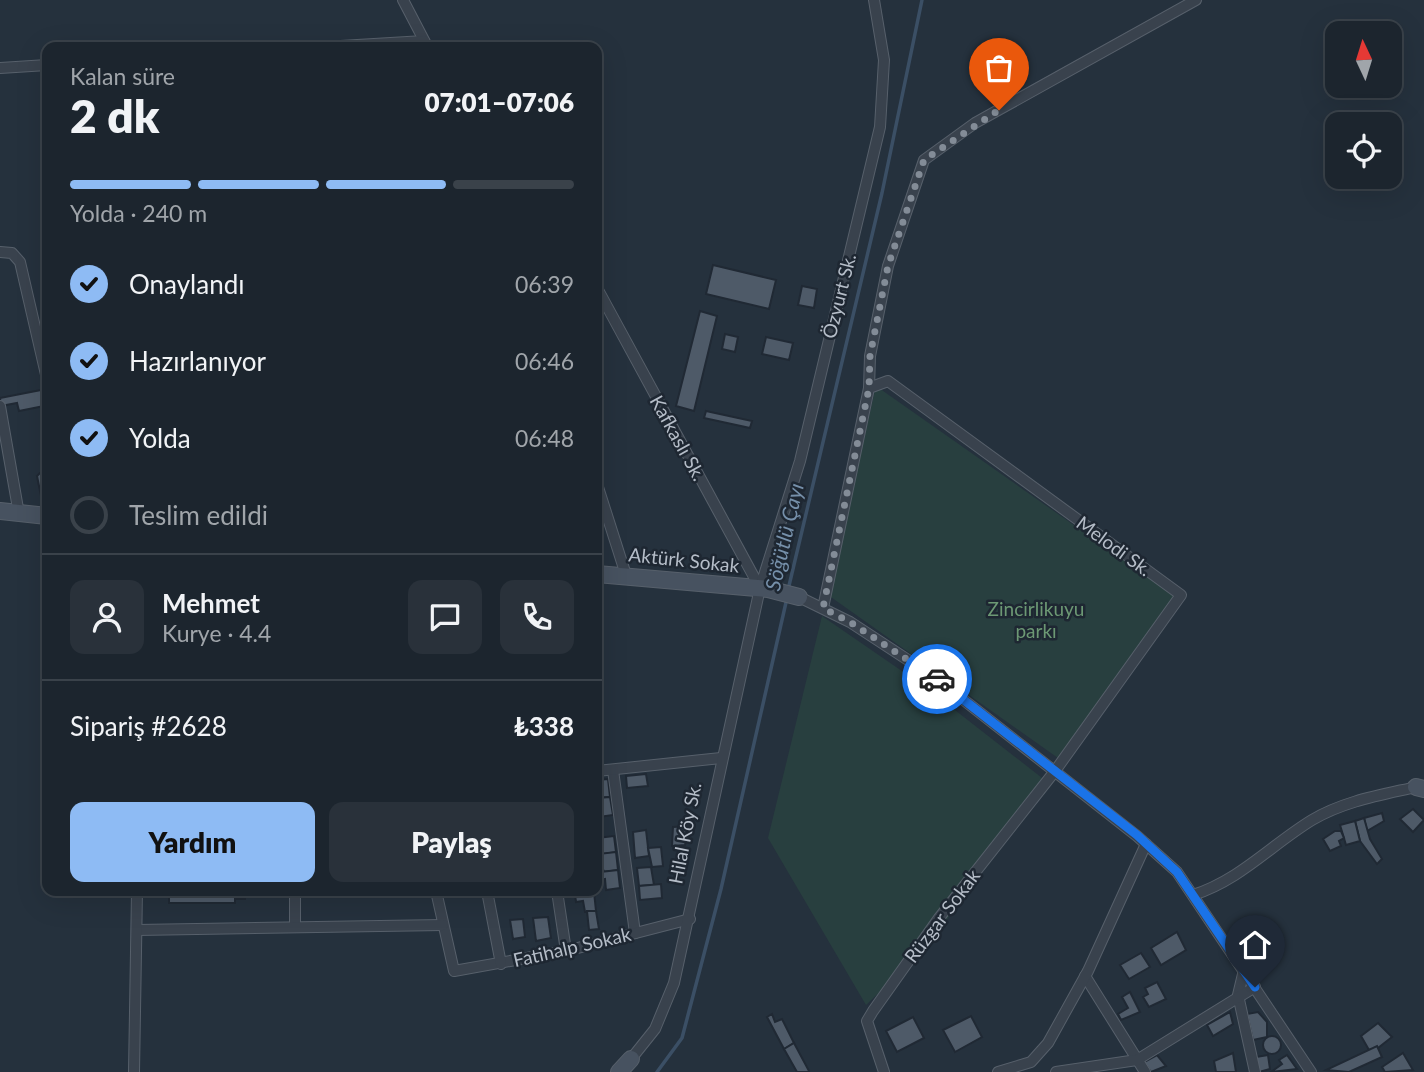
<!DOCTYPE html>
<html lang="tr">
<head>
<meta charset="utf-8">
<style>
	:root { --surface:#1c252e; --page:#29313a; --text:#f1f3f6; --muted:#a0a5aa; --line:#3a424a; --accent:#8ebbf4 }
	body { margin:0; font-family:Lato,sans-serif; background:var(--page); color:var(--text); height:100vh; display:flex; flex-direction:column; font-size:26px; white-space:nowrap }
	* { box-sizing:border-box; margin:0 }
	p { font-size:23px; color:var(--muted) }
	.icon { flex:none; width:38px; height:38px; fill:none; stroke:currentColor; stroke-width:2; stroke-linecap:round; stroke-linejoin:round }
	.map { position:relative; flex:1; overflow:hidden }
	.sheet { position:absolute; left:42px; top:42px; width:560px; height:854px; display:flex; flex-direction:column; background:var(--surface); border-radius:14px; box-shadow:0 7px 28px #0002,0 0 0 2px var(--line) }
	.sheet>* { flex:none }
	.needle { width:46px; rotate:356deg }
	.buttons { position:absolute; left:1325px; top:21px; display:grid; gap:14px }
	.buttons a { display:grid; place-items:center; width:77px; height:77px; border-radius:14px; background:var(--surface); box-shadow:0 7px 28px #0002,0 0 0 2px var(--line); font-size:35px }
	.pin { position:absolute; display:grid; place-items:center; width:60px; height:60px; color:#fff; margin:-72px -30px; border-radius:50% 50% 50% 0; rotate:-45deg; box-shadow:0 0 7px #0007 }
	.pin .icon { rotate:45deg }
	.courier { position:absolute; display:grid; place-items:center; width:70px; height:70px; margin:-35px; border:5px solid #1a73e8; border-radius:50%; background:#fff; color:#222; box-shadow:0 2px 9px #0007 }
	.headline em { font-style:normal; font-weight:800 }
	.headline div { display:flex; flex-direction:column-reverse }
	.headline { display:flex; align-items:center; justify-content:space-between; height:119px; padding:0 28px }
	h1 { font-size:46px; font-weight:800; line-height:52px }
	.bar { display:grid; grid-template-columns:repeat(4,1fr); gap:10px 7px; align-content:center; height:84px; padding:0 28px }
	.bar i { height:9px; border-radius:5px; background:var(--line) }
	.bar .selected { background:var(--accent) }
	.bar p { grid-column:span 4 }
	.line { display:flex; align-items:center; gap:18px; padding:0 28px; border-top:2px solid var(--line) }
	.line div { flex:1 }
	.round { display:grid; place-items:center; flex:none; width:74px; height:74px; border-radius:14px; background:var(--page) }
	ol { padding:0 28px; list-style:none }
	li { display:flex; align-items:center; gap:21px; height:77px }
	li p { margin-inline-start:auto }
	li .icon { padding:7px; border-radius:50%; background:var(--accent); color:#111; stroke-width:4 }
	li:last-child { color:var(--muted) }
	li i { width:38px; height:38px; border:4px solid var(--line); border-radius:50% }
	.primary-button { display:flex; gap:14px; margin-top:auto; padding:14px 28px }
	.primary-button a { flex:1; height:80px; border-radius:14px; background:var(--accent); color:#111; font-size:28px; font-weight:800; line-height:80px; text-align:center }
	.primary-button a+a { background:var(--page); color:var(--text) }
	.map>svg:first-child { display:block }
	.green { fill:#283f3f }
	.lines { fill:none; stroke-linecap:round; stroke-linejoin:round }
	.stream { stroke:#3b4f65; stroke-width:3.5 }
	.building { fill:#4e5a68; stroke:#202934; stroke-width:2 }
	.street-casing { stroke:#57606b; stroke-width:12 }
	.secondary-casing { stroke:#57606b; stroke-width:18 }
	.street { stroke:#39424d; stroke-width:10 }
	.secondary { stroke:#475260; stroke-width:16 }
	.done { stroke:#838c97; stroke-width:7; stroke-dasharray:0 12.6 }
	.route { stroke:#1a73e8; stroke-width:9 }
	.labels { text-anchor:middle; stroke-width:5; stroke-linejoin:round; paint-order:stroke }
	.street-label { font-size:19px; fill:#b5bdc8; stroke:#1e2732 }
	.park-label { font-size:19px; fill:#6c9874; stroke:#1e2732 }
	.water-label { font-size:21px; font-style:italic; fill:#7690aa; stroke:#1e2732 }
</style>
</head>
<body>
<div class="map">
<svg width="1424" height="1072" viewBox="0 0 1424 1072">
	<rect width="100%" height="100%" fill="#25313d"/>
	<g class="green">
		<path d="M876,386l300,211 -118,161 -230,-163z"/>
		<path d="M822,616l106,73 118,92 -118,165 -62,59 -98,-167z"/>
	</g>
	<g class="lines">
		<g class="stream">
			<path d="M788,590l94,-397 40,-193"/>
			<path d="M657,1072l25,-34 39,-149 66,-291"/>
		</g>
	</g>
	<g class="building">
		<path d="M713,265l63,15 -7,29 -63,-15z"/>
		<path d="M802,286l15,3 -3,19 -16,-3z"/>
		<path d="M700,311l17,5 -23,95 -18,-5z"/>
		<path d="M725,334l13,3 -3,15 -13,-3z"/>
		<path d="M766,337l27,6 -4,17 -27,-6z"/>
		<path d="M41,390l3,16 -25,5 -2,-8 -16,3 -1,-8z"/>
		<path d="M706,411l46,10 -2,7 -46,-10z"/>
		<path d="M40,473h3l4,17v11h-5l-5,-25z"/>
		<path d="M646,774l2,12 -21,2 -1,-12z"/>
		<path d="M608,779l2,18 -13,1v-18z"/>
		<path d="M610,797l3,18 -14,2 -2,-19z"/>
		<path d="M1413,809l11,11 -11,12 -13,-13z"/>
		<path d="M1382,813l2,8 -17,10 -3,-13z"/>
		<path d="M1364,818l6,21 12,20 -5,5 -17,-23 -5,-20z"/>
		<path d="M1355,821l5,20 -14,4 -6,-20z"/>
		<path d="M690,826l-5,19 -13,1 1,-19z"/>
		<path d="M646,830l3,26 -14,2 -2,-26z"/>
		<path d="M1335,831h6l3,7 -5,3 2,5 -11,5 -7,-12z"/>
		<path d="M614,836l2,16 -19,3v-17z"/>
		<path d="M661,847l2,19 -11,1 -4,-19z"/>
		<path d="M616,852l2,18 -14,2 -6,-18z"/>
		<path d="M651,867l3,18 -15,1 -2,-18z"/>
		<path d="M618,870l2,18 -14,2 -1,-11 -4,1 -1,-8z"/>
		<path d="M661,884l1,14 -22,2 -1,-14z"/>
		<path d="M169,891h76v8h-10v4h-66z"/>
		<path d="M594,892l2,19 -11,1 -2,-11 -7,1 -1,-8z"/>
		<path d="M587,911h9l3,18 -10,1z"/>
		<path d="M548,917l3,21 -15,3 -3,-23z"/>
		<path d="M523,919l2,18 -12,2 -3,-19z"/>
		<path d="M1177,932l9,18 -25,15 -10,-17z"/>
		<path d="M1141,953l9,14 -21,12 -9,-14z"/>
		<path d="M1157,982l9,17 -17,8 -6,-10 5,-3 -3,-6z"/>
		<path d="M1130,992l10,20 -19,8 -3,-6 10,-6 -6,-11z"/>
		<path d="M1230,1012l3,12 -20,12 -6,-11z"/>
		<path d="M1258,1012l9,10v15l-14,3 -6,-26z"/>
		<path d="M772,1014l3,8 7,-3 12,24 -10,6 -17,-32z"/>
		<path d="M971,1016l11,21 -27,15 -12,-22z"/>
		<path d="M913,1017l11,21 -27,14 -11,-21z"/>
		<path d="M1378,1023l14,14 -14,11 -9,2 -8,-14z"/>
		<circle cx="1272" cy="1045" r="9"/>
		<path d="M794,1043l15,28 -1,1h-11l-13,-23z"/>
		<path d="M1377,1046l5,11 -33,15 -23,-2z"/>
		<path d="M1233,1053l3,19h-20l-2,-11z"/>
		<path d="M1403,1053l10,17 -28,2 -3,-5z"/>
		<path d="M1157,1055l9,11 -15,6 -7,-10z"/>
		<path d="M1268,1055l2,14 -11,3 -3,-15z"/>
		<path d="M1287,1055l10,14 -26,3 11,-8 -3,-4z"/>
	</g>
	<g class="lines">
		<defs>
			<g id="street">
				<path d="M403,0l23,44"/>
				<path d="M324,47l100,-6"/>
				<path d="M0,68l47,-3"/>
				<path d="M0,252l12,1 8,9 27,117"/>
				<path d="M597,288l163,300"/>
				<path d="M869,388l1,-32 18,-90 36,-106 51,-37 221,-123"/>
				<path d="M0,406l19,108"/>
				<path d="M597,484l29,91"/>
				<path d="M799,597l51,25 87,57 200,157 40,36 134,200"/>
				<path d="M823,608l46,-220 19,-7 293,214 -126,176 -116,147 -66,93 -6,10 17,51"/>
				<path d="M613,770l22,163"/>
				<path d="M597,771l124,-13"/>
				<path d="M295,891v36"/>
				<path d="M436,891l18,80 112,-20 124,-32"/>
				<path d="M487,891l14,73"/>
				<path d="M557,891l9,60"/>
				<path d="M1193,895c47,-15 78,-50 119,-75 32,-19 69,-25 104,-33"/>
				<path d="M137,930l306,-5"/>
				<path d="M1244,970l-6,25 17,77"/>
				<path d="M1085,976l60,96"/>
				<path d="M631,1059l24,-30 19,-46 86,-395 40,-127 80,-334 4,-67 -10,-60"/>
				<path d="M134,1072l3,-181"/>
				<path d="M998,1072l33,-10 17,-19 40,-72 58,-127"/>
				<path d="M1056,1072l81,-12 118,-73"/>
			</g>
			<g id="secondary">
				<path d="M0,511l47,5"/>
				<path d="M597,574l171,15 31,8"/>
				<path d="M1416,787l8,2"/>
				<path d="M619,1072l12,-13"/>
			</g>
		</defs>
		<use href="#street" class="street-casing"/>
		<use href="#secondary" class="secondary-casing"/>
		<use href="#street" class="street"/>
		<use href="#secondary" class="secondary"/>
	</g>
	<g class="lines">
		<path class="done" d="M937,679l-87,-57 -27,-14 46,-220 1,-32 18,-90 36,-106 75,-50"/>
		<path class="route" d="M937,679l200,156 40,37 78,115"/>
	</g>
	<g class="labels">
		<g class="street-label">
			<text transform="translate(839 296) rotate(-76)" y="7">Özyurt Sk.</text>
			<text transform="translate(678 438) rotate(61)" y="7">Kafkaslı Sk.</text>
			<text transform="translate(1114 546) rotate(36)" y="7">Melodi Sk.</text>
			<text transform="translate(684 560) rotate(6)" y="7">Aktürk Sokak</text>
			<text transform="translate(685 833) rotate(-79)" y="7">Hilal Köy Sk.</text>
			<text transform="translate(942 916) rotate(-53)" y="7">Rüzgar Sokak</text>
			<text transform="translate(572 947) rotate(-13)" y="7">Fatihalp Sokak</text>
		</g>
		<g class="park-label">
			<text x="1036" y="616">Zincirlikuyu<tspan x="1036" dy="22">parkı</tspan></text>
		</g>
		<g class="water-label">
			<text transform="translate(785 537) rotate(-77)" y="7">Söğütlü Çayı</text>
		</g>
	</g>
</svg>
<div class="buttons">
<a><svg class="needle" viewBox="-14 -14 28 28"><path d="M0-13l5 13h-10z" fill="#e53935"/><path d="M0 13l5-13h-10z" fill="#a0a5aa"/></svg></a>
<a><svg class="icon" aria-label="locate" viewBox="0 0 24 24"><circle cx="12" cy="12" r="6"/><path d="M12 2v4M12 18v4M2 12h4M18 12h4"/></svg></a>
</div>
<div class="pin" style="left:999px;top:110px;background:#ea580c"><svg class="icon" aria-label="bag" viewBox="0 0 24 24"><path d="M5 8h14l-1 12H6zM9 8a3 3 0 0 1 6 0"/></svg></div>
<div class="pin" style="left:1255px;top:987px;background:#1f2937"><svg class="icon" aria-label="home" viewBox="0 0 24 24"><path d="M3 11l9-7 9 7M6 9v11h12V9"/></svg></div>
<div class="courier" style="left:937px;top:679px"><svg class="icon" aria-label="car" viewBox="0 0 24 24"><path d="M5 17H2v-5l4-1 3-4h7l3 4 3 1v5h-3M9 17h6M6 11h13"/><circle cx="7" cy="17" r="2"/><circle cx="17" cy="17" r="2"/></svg></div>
<section class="sheet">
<div class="headline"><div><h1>2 dk</h1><p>Kalan süre</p></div><em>07:01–07:06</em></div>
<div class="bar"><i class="selected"></i><i class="selected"></i><i class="selected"></i><i></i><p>Yolda · 240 m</p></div>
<ol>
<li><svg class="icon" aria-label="check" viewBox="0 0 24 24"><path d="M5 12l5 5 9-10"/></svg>Onaylandı<p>06:39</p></li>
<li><svg class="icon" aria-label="check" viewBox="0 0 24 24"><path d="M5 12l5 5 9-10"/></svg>Hazırlanıyor<p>06:46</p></li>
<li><svg class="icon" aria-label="check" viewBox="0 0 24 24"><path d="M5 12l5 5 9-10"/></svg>Yolda<p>06:48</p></li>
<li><i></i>Teslim edildi</li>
</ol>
<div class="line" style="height:126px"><a class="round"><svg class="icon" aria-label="person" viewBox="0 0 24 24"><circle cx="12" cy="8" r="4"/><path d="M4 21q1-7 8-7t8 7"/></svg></a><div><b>Mehmet</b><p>Kurye · 4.4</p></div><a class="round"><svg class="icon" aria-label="chat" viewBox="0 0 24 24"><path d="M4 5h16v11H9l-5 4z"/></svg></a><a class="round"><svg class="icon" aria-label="phone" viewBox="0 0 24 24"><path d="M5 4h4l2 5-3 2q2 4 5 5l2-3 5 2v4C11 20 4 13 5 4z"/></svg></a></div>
<div class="line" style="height:91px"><div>Sipariş #2628</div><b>₺338</b></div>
<div class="primary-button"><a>Yardım</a><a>Paylaş</a></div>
</section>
</div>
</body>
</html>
